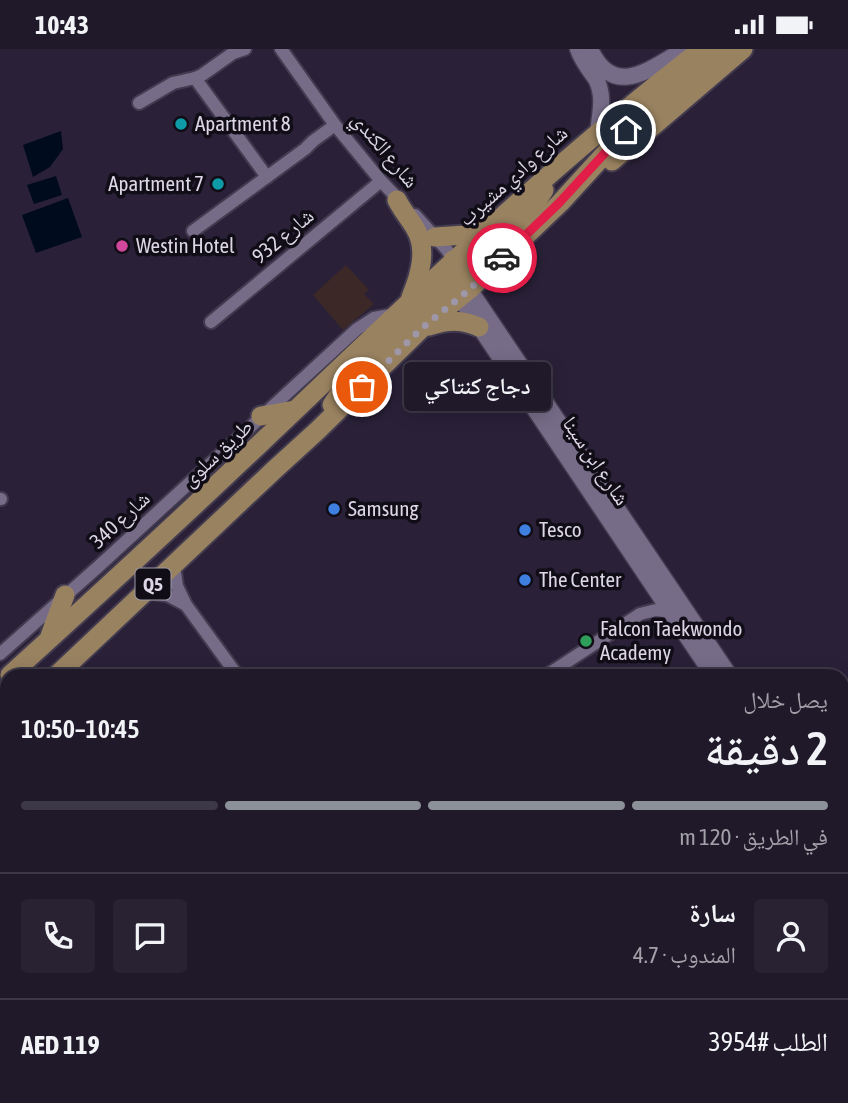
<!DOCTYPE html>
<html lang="ar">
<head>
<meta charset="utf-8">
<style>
	:root { --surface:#20192a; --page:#282232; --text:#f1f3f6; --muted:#a2a0a8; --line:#3d3847; --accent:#8c9099 }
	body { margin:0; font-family:"Asap Condensed","Noto Naskh Arabic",sans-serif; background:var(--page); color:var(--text); direction:rtl; height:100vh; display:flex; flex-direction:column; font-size:26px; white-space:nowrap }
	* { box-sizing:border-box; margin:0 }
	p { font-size:23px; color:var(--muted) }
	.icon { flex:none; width:38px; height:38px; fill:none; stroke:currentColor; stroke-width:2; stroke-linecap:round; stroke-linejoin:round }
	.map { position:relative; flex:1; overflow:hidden; direction:ltr }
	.panel { position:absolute; left:0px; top:620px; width:849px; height:436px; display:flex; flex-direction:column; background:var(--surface); border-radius:21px 21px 0 0; box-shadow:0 4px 18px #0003,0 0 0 2px var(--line); direction:rtl }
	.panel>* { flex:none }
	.pin { position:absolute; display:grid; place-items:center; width:60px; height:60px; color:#fff; margin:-30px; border:4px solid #fff; border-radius:50%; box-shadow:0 2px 7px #0007 }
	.courier { position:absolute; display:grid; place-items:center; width:70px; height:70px; margin:-35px; border:5px solid #e11d48; border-radius:50%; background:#fff; color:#222; box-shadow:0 2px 9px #0007 }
	.bubble { position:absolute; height:49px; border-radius:7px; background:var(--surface); box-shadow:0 4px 18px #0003,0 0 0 2px var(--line); font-size:23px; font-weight:600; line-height:49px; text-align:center; direction:rtl }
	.summary em { font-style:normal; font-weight:600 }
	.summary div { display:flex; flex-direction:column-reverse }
	.summary { display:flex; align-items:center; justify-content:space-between; height:119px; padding:0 21px }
	h1 { font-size:46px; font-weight:600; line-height:52px }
	.bar { display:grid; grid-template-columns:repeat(4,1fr); gap:10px 7px; align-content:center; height:84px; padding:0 21px }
	.bar i { height:9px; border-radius:5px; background:var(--line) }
	.bar .on { background:var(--accent) }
	.bar p { grid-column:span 4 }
	.line { display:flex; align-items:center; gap:18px; padding:0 21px; border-top:2px solid var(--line) }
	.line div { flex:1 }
	.round { display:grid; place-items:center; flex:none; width:74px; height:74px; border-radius:7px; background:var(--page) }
	.status { display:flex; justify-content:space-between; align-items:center; height:49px; padding:0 35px; background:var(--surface); direction:ltr }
	.status svg { height:19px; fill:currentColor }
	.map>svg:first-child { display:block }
	.commercial { fill:#3b2827 }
	.water { fill:#000b1e }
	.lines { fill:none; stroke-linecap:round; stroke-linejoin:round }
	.minor-casing { stroke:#433b4f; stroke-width:16 }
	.tertiary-casing { stroke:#433b4f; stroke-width:19 }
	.primary-casing { stroke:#433b4f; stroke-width:23 }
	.minor { stroke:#766c88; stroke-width:12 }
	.tertiary { stroke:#766c88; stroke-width:16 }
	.primary { stroke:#998260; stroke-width:19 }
	.done { stroke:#9e97a9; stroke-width:7; stroke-dasharray:0 12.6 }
	.route { stroke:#e11d48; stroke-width:9 }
	.culture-dot { fill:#0f9aa8; stroke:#110d17; stroke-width:2.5 }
	.hotel-dot { fill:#d1479c; stroke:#110d17; stroke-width:2.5 }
	.shop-dot { fill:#3f7fe0; stroke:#110d17; stroke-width:2.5 }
	.leisure-dot { fill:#2e9e5b; stroke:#110d17; stroke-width:2.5 }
	.labels { text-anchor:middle; stroke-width:7; stroke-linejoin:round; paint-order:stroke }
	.shield { fill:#110d17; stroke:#9f9aa8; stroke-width:2 }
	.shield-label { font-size:19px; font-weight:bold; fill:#dcd6e6 }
	.poi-label { font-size:21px; fill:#dcd6e6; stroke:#110d17; text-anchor:start }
	.street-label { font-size:21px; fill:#dcd6e6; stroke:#110d17 }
</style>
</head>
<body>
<div class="status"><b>10:43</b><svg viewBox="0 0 49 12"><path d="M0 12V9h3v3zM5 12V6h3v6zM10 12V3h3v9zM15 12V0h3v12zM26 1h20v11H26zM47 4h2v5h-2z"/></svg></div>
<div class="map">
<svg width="848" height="1054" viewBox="0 0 848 1054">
	<rect width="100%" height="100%" fill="#2a2138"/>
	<path class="commercial" d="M346,216l23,25 -5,4 10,10 -31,26 -30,-35z"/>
	<g class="water">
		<path d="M61,82l2,18 -13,18 -17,10 -10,-32z"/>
		<path d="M56,127l6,19 -28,9 -7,-19z"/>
		<path d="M68,149l14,39 -46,16 -14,-38z"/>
	</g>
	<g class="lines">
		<defs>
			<g id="minor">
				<path d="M281,0l54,76 46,56 21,22"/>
				<path d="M195,29l72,99"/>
				<path d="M139,54l34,-20 22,-5 7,-3 31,-22 12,-4"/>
				<path d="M415,166l32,35 6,10"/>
				<path d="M193,182l112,-82 8,-8 22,-16"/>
				<path d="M211,273l170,-141"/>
				<path d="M0,450h1"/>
				<path d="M174,516l3,21 9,19 51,70"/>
				<path d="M146,543l21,3 19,10"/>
				<path d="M0,605l99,-88 258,-237 17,-11 22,-4"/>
				<path d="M547,626l93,-61 16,-4 16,2"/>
				<path d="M842,852l6,9"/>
				<path d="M842,959l6,13"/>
				<path d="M505,1048l4,6"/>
				<path d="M526,1048l4,6"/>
				<path d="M649,1048l4,6"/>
				<path d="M464,1054l8,-6"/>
				<path d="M692,1054l8,-6"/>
				<path d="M843,1054l5,-4"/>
			</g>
			<g id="tertiary">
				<path d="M578,0c4,12 11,20 18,30 9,17 4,35 2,53"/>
				<path d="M590,0c24,51 60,20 95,0"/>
				<path d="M465,232l10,17 254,377"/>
				<path d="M453,238l260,388"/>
				<path d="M842,797l6,10"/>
				<path d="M842,820l6,10"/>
			</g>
			<g id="primary">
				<path d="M612,112l131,-112"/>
				<path d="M397,151c5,10 12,18 18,28 13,21 5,47 -4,69"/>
				<path d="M435,188l30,-2 20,-7"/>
				<path d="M458,240l3,-16 72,-67 11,-16"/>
				<path d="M429,277c18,-6 32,-7 50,1"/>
				<path d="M332,356l12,-18 13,-16 94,-88 3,-11 -1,-12"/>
				<path d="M261,367l34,-6"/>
				<path d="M50,587l15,-41"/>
				<path d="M10,626c86,-78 172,-157 257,-238 141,-134 280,-269 435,-388"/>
				<path d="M57,626l216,-204 45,-41 103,-101 49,-40 90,-86 73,-80 87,-74"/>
				<path d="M0,680l7,-7"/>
			</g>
		</defs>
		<use href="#minor" class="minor-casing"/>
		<use href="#tertiary" class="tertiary-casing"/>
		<use href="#primary" class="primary-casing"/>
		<use href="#minor" class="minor"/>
		<use href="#tertiary" class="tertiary"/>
		<use href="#primary" class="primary"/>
	</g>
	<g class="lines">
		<path class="done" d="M362,338l59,-58 49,-40 32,-31"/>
		<path class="route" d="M502,209l57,-55 67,-73"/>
	</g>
	<g class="culture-dot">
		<circle cx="181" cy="75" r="7"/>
		<circle cx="218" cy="135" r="7"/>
	</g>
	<circle class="hotel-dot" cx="122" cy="197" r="7"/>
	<g class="shop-dot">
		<circle cx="334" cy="460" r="7"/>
		<circle cx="525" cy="481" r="7"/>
		<circle cx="525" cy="531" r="7"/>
	</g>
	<circle class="leisure-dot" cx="586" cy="592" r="7"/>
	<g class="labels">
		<rect class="shield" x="135.5" y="519.5" width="35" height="31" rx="5"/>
		<g class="shield-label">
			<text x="153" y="542">Q5</text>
		</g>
		<g class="poi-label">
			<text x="195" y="82">Apartment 8</text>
			<text x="204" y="142" text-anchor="end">Apartment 7</text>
			<text x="136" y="204">Westin Hotel</text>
			<text x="348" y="467">Samsung</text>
			<text x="539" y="488">Tesco</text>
			<text x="539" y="538">The Center</text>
			<text x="600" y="587">Falcon Taekwondo<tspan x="600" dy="24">Academy</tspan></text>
		</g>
		<g class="street-label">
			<text transform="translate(385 101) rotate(50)" y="7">شارع الكندي</text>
			<text transform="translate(513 127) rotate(-42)" y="7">شارع وادي مشيرب</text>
			<text transform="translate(283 187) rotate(-40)" y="7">شارع 932</text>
			<text transform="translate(217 404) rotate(-43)" y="7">طريق سلوى</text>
			<text transform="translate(596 412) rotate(56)" y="7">شارع ابن سينا</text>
			<text transform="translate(120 471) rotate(-43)" y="7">شارع 340</text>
		</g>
	</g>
</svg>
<div class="pin" style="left:362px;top:338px;background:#ea580c"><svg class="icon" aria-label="bag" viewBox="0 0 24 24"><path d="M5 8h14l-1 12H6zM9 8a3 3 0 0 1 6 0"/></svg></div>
<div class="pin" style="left:626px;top:81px;background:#1f2937"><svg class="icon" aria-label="home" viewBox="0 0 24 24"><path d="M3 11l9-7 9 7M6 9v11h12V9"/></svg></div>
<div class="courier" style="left:502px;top:209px"><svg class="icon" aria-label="car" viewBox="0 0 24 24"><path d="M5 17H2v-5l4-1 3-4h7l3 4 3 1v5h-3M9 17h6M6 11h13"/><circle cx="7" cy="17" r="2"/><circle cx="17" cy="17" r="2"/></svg></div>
<div class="bubble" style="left:404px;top:313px;width:147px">دجاج كنتاكي</div>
<section class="panel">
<div class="summary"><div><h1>2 دقيقة</h1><p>يصل خلال</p></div><em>10:45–10:50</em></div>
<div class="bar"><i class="on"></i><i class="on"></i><i class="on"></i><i></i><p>في الطريق · 120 m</p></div>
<div class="line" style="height:126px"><a class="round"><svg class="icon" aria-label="person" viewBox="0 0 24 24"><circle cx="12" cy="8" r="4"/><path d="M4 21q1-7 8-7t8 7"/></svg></a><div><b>سارة</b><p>المندوب · 4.7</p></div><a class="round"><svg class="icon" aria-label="chat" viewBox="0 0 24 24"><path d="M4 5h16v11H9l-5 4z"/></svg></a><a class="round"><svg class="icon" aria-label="phone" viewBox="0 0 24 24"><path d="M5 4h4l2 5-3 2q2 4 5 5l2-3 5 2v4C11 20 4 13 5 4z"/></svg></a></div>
<div class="line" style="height:91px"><div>الطلب #3954</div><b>AED 119</b></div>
</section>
</div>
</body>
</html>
